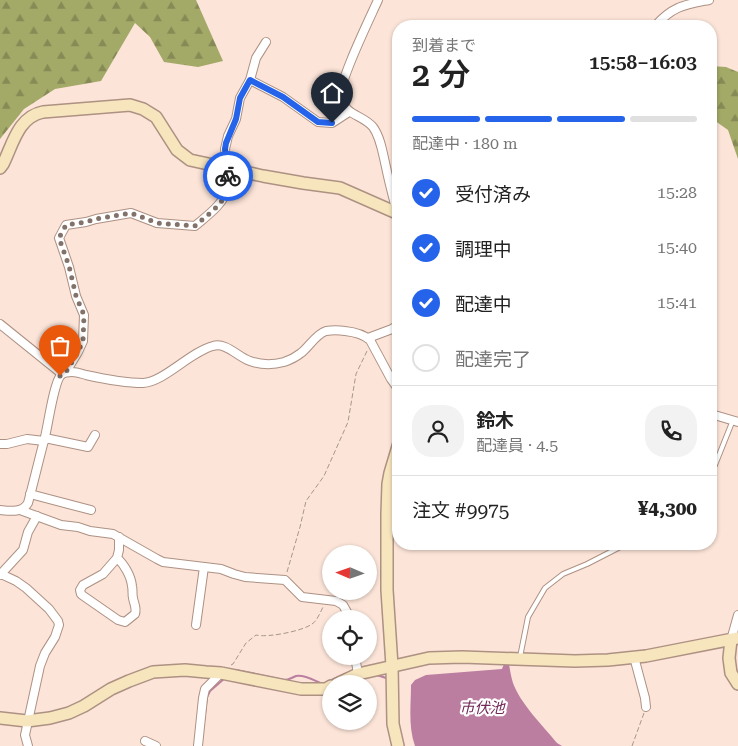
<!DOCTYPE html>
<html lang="ja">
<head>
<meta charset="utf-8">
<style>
	:root { --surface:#fff; --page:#f2f2f2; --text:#222; --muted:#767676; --line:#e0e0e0; --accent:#2563eb }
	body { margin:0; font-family:"Roboto Serif","Noto Sans JP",serif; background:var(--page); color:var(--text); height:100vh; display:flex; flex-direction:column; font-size:19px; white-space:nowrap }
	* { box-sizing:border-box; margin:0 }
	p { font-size:16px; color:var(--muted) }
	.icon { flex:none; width:28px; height:28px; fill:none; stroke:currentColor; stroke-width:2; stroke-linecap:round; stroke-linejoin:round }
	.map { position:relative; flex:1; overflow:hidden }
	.sheet { position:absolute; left:392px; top:20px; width:325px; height:530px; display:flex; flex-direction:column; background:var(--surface); border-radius:20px; box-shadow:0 1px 4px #0004 }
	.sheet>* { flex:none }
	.needle { width:32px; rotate:272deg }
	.fabs { position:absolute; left:322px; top:545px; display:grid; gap:10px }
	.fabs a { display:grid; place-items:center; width:55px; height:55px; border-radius:50%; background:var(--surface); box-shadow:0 1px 4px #0004; font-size:25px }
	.pin { position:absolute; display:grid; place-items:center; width:42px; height:42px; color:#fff; margin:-51px -21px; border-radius:50% 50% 50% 0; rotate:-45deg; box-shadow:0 0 5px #0007 }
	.pin .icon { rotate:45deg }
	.courier { position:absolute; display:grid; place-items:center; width:50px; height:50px; margin:-25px; border:4px solid #2563eb; border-radius:50%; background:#fff; color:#222; box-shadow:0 1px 6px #0007 }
	.overview em { font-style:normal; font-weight:600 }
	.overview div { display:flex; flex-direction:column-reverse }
	.overview { display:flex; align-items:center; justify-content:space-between; height:85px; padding:0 20px }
	h1 { font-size:32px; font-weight:600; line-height:38px }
	.bar { display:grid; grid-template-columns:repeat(4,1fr); gap:8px 5px; align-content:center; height:60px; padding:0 20px }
	.bar i { height:6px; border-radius:4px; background:var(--line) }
	.bar .on { background:var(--accent) }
	.bar p { grid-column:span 4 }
	.line { display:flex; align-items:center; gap:12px; padding:0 20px; border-top:1px solid var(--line) }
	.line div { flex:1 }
	.round { display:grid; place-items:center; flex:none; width:52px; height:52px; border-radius:20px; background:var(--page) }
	ol { padding:0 20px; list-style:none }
	li { display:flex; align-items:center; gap:15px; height:55px }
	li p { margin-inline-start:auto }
	li .icon { padding:5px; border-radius:50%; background:var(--accent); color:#fff; stroke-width:4 }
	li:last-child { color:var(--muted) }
	li i { width:28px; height:28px; border:2px solid var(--line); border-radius:50% }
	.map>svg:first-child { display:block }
	.forest { fill:url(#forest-firs) }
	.water { fill:#bb7ea1 }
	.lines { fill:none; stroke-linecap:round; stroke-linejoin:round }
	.stream { stroke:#bb7ea1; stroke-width:2 }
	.lane-casing { stroke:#ad9183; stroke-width:6 }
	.street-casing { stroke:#ad9183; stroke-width:10 }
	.secondary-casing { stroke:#ad9183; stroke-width:14 }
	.path { stroke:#a8968c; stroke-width:1; stroke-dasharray:5 2.5; stroke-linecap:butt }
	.lane { stroke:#fff; stroke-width:4 }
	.street { stroke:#fff; stroke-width:8 }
	.secondary { stroke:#f7e5be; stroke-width:11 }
	.done { stroke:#82726a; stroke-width:5; stroke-dasharray:0 9 }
	.route { stroke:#2563eb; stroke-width:6 }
	.labels { text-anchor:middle; stroke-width:4.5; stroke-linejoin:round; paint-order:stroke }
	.water-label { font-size:15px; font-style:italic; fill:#712757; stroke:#fff }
</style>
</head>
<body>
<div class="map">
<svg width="738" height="746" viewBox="0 0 738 746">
	<defs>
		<pattern id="forest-firs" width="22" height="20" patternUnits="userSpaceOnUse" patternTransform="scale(1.25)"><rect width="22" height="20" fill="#a3a967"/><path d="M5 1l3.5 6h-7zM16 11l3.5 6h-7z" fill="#868a55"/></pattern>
	</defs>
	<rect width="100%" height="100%" fill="#fce4d8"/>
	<g class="forest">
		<path d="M0,0h196l27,61 -25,6 -34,-5 -14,-25 -15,-14 -34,58 -46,8 -31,20 -24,30z"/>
		<path d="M711,66l15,1 12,5v87l-10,-29 -17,-12z"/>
	</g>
	<path class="water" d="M504,664h5c1,6 2,13 4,19 7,20 30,43 44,60l5,3h-147c-7,-20 -4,-40 -4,-61l4,-5 11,-5 76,-6z"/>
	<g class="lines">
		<g class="stream">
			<path d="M236,670l48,10c5,0 7,-2 12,-4 8,-2 19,5 27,8l24,-11"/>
			<path d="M377,675l9,3"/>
			<path d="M204,722l3,-25 3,-6 15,-13"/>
		</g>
		<defs>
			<g id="lane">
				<path d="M711,471l4,-6 18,-45"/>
				<path d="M520,657l8,-40 17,-29 18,-14 24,-10 39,-20"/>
			</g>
			<g id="street">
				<path d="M378,0c-7,16 -40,83 -37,96 3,20 21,18 32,31 8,11 10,28 13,40 3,15 7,30 11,45"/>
				<path d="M655,26c18,-20 29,-21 54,-26"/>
				<path d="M250,80l33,17 35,25 14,1 17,-11"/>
				<path d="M0,324l62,50"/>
				<path d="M368,338l24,-9 7,-5"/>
				<path d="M66,372l12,-20 5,-11 1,-26 -8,-19 -7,-29 -10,-29 7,-13 20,-3 10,-3 35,-6 26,10 38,3c13,-11 29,-22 34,-40l-4,-37 3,-13 8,-17 4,-21 10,-18 6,-22 10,-16"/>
				<path d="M711,414l27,8"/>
				<path d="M45,438l43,9 7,-12"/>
				<path d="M0,444h7l20,-5 17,2"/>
				<path d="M30,494l61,16"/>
				<path d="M0,510c10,1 22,3 28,-7 6,-22 11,-44 17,-66 3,-12 9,-55 16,-62 3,-3 7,-3 11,-3 5,0 10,2 14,3 18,4 39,8 57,8 21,-1 47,-31 70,-37 13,-4 25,11 37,15 11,4 23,4 34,1 6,-2 12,-5 17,-9 8,-6 15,-19 25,-22 6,-1 13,-1 19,0 9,1 18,3 25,9l21,39 8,11"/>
				<path d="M20,510l41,15 17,2 12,4 23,3 44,25 6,3 58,7 13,5 11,3 40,3 17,17 34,4 7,4 5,9 1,5"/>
				<path d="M117,558c7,6 14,18 15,28 1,4 0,8 1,12 1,6 4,10 2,16l-10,8 -7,-2 -36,-25 -1,-1 -1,-4 3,-5 20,-11 14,-16 2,-8v-13"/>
				<path d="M1,574l15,7 10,7 23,21 9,12 1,4 -4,12 -10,16 -5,13 -15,69 3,11"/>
				<path d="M0,575l23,-25 5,-18 9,-16"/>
				<path d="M196,625l8,-58"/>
				<path d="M731,640l7,-25"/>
				<path d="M355,656l3,18"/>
				<path d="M634,657l11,41 1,9"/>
				<path d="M145,741l11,5"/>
				<path d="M198,746l5,-48 2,-9 16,-16"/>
			</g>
			<g id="secondary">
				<path d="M0,168l3,-4c10,-20 15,-47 40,-52l87,-7 13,4 13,8 21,33 13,10 73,16 40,7 37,5 59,26"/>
				<path d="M731,640l-2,18 2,15 7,11"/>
				<path d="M337,684l21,-10 71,-16 33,-1 113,4 33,-1 38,-4 92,-18"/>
				<path d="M0,718l27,3 23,-3 19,-5 15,-7 27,-17 18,-8 24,-9 32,-2 21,2 15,1 80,16h25l5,-3"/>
				<path d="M398,746l-5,-22 -1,-58 -5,-76v-76l1,-30 2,-11 9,-30"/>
			</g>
		</defs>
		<use href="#lane" class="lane-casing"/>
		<use href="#street" class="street-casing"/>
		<use href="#secondary" class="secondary-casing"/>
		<g class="path">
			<path d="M287,572l13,-45 6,-26 18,-25 24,-54 8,-48 11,-23"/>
			<path d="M231,665l2,-1 13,-21 10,-8c11,3 47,-4 56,-11 5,-3 8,-11 11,-17"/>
			<path d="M632,746l12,-33"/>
		</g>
		<use href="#lane" class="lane"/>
		<use href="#street" class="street"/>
		<use href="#secondary" class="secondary"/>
	</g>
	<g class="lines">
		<path class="done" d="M60,376l2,-2 4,-2 12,-20 5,-11 1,-26 -8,-19 -7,-30 -10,-28 7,-13 20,-3 10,-3 35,-6 26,10 38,3c11,-10 29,-22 33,-37 1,-4 0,-8 0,-13"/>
		<path class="route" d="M228,176l-3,-27 1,-6 10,-24 4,-21 10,-18 33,17 35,25 14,1"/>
	</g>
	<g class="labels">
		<g class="water-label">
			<text x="482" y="713">市伏池</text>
		</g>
	</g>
</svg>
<div class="fabs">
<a><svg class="needle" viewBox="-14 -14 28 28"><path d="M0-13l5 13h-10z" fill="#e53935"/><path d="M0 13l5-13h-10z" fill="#767676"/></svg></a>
<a><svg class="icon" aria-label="locate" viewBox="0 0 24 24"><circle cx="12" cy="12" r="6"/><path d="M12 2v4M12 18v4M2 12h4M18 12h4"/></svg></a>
<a><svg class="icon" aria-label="layers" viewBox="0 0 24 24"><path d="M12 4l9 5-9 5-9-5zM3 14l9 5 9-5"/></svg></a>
</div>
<div class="pin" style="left:60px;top:376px;background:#ea580c"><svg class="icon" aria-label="bag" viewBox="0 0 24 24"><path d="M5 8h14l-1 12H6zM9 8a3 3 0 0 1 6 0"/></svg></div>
<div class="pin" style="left:332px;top:123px;background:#1f2937"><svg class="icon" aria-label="home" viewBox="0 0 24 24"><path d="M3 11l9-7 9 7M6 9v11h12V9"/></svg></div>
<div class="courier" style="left:228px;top:176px"><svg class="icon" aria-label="bike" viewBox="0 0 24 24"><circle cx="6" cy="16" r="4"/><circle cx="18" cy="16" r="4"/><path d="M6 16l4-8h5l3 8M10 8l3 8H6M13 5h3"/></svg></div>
<section class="sheet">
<div class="overview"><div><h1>2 分</h1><p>到着まで</p></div><em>15:58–16:03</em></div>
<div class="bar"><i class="on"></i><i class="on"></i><i class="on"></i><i></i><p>配達中 · 180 m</p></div>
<ol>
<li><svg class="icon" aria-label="check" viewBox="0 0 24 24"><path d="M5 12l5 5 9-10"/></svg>受付済み<p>15:28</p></li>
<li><svg class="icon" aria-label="check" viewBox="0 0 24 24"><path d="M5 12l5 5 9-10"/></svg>調理中<p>15:40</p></li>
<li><svg class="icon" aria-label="check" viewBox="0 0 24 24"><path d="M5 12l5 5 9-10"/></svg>配達中<p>15:41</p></li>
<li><i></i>配達完了</li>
</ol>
<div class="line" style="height:90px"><a class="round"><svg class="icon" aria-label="person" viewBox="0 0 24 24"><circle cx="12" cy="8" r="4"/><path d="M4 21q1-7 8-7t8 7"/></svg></a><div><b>鈴木</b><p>配達員 · 4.5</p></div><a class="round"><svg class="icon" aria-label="phone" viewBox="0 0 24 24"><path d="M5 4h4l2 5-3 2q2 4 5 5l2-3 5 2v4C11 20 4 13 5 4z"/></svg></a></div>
<div class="line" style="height:65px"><div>注文 #9975</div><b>¥4,300</b></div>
</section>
</div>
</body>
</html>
